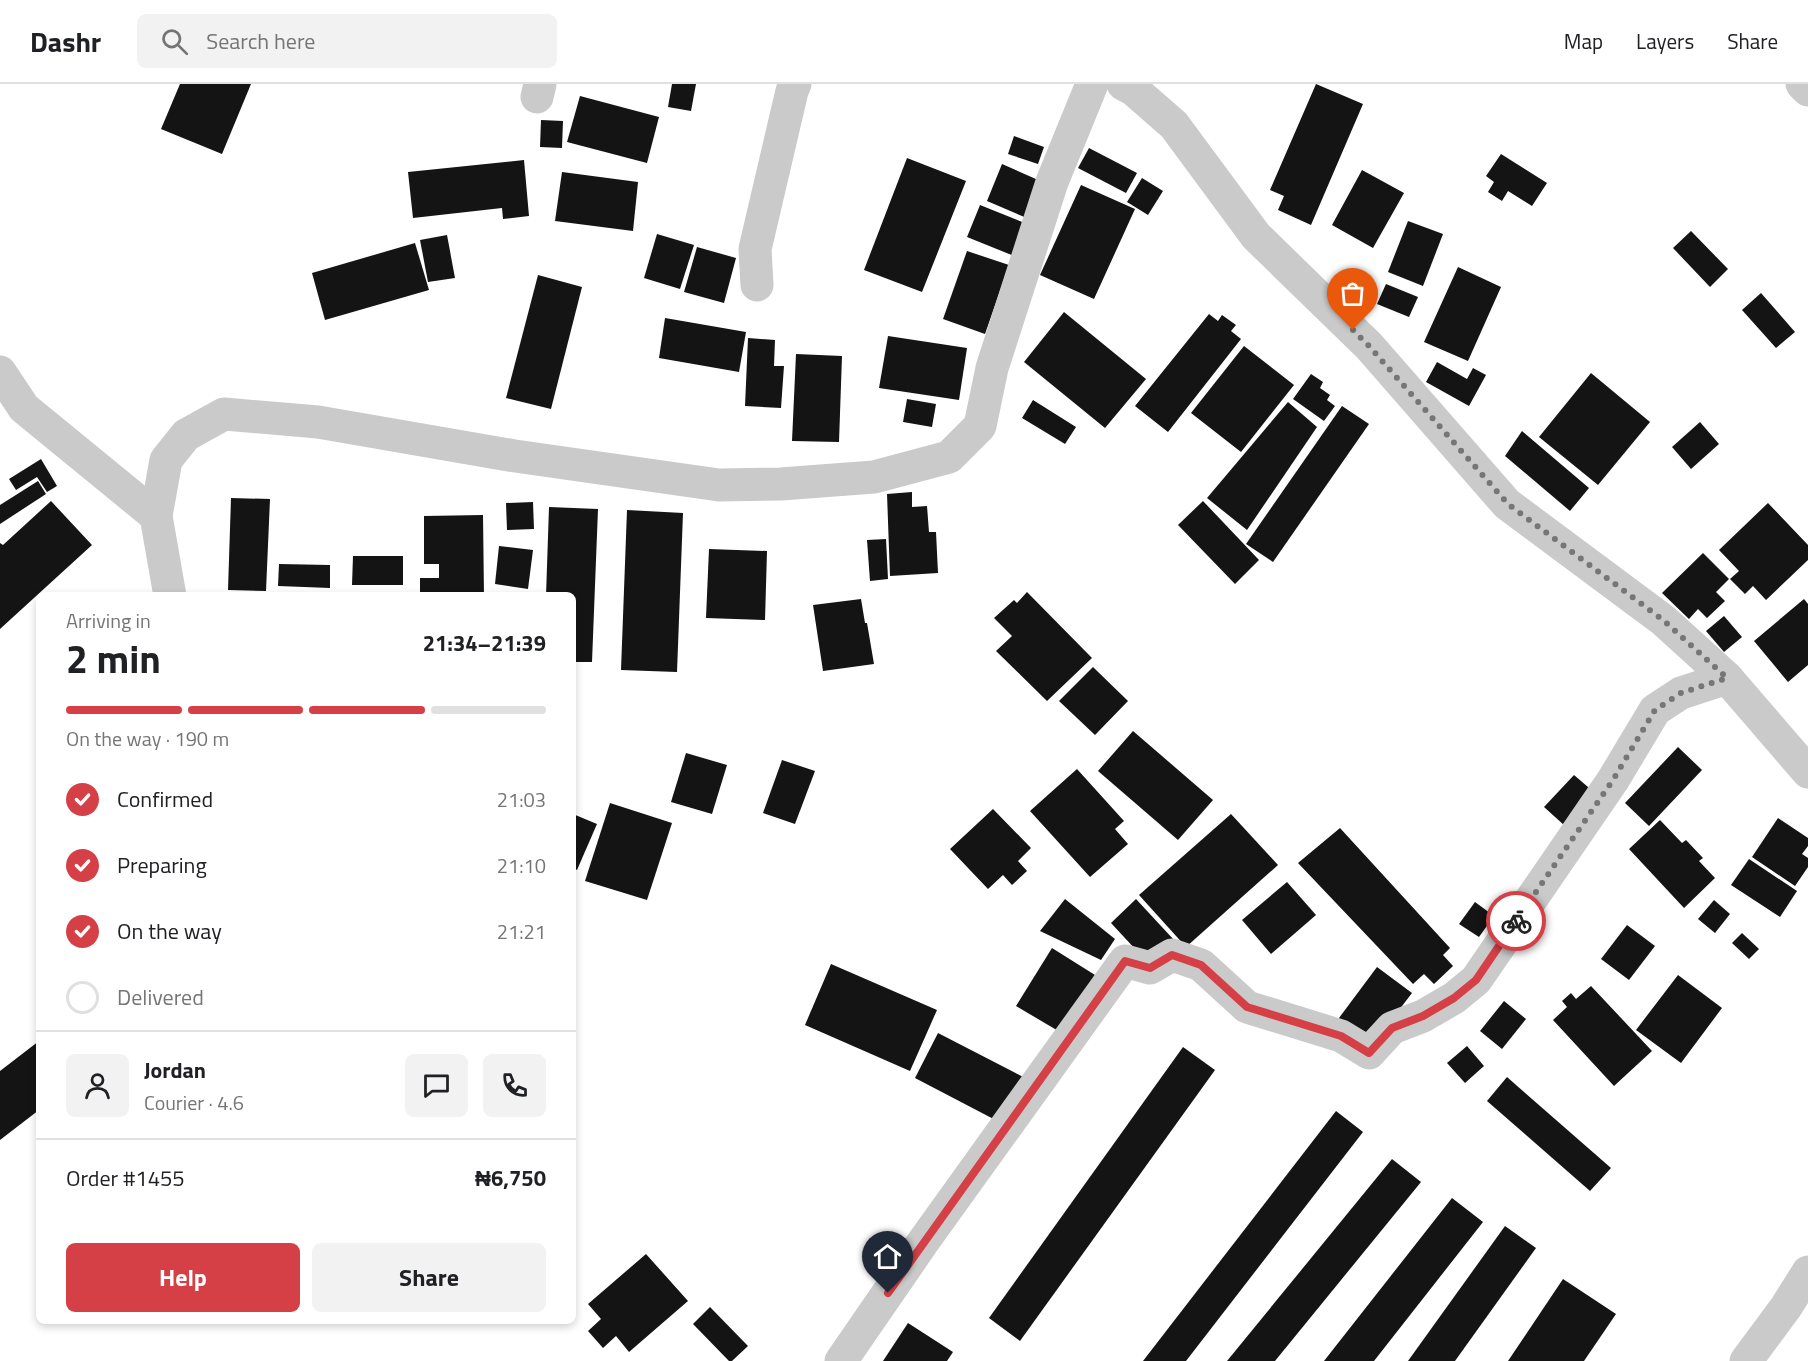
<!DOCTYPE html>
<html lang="en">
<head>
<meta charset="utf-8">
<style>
	:root { --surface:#fff; --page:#f2f2f2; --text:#202124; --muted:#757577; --line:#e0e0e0; --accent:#d44045 }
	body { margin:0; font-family:"Titillium Web",sans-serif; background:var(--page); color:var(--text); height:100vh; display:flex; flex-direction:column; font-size:22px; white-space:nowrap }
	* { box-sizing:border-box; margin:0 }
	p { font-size:20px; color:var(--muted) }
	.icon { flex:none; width:33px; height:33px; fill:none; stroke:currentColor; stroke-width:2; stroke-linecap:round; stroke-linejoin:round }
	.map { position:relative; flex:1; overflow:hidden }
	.panel { position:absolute; left:36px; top:508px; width:540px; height:732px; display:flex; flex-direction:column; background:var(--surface); border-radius:9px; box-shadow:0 3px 9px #0003 }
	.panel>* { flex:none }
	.pin { position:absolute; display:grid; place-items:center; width:51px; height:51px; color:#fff; margin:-62px -26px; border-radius:50% 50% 50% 0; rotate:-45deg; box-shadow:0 0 6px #0007 }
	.pin .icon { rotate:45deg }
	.courier { position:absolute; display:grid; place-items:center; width:60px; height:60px; margin:-30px; border:4px solid #d44045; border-radius:50%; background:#fff; color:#222; box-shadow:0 2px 8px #0007 }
	.headline em { font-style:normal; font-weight:700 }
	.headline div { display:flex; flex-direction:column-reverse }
	.headline { display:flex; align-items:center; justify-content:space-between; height:102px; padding:0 30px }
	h1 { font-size:39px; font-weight:700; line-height:45px }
	.bar { display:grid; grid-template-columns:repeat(4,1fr); gap:9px 6px; align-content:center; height:72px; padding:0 30px }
	.bar i { height:8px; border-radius:4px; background:var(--line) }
	.bar .on { background:var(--accent) }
	.bar p { grid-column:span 4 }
	.line { display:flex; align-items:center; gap:15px; padding:0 30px; border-top:2px solid var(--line) }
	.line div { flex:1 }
	.round { display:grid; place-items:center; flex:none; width:63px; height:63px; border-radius:9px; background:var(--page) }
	ol { padding:0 30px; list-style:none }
	li { display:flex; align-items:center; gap:18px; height:66px }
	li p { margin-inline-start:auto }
	li .icon { padding:6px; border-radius:50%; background:var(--accent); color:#fff; stroke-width:4 }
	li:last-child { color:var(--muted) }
	li i { width:33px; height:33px; border:3px solid var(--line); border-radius:50% }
	.primary-button { display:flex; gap:12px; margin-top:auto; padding:12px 30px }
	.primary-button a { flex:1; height:69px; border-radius:9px; background:var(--accent); color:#fff; font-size:24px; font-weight:700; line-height:69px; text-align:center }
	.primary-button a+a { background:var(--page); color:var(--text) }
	header { display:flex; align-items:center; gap:36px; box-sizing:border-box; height:84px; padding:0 30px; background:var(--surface); border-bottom:2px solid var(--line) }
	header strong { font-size:28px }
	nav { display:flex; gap:33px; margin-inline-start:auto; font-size:21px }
	.search { width:420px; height:54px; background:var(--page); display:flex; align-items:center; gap:15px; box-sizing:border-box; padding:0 21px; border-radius:9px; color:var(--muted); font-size:22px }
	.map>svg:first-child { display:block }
	.building { fill:#141414 }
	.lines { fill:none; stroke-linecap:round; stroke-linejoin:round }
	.minor { stroke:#cacaca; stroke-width:33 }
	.done { stroke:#767676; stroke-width:6; stroke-dasharray:0 10.8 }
	.route { stroke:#d44045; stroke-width:8 }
</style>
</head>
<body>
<header>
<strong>Dashr</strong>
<div class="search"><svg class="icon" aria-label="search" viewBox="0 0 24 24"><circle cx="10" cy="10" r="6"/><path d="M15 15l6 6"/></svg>Search here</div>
<nav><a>Map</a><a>Layers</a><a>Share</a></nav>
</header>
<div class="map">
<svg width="1808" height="1277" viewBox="0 0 1808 1277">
	<rect width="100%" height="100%" fill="#fff"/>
	<g class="building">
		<path d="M180,0h71l-29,70 -61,-25z"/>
		<path d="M672,0h24l-5,27 -23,-4z"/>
		<path d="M1316,0l47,20 -52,121 -33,-15 6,-14 -14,-6z"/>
		<path d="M580,12l79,21 -12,46 -80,-21z"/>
		<path d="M541,36l22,1 -1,27 -22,-1z"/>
		<path d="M1014,52l30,11 -6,17 -30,-10z"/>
		<path d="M1089,64l48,25 -11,20 -48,-25z"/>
		<path d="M1501,70l46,29 -15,23 -24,-15 -6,10 -14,-9 6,-10 -8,-6z"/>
		<path d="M907,74l59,23 -44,111 -58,-22z"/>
		<path d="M524,76l5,56 -26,3 -1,-11 -89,10 -5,-46z"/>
		<path d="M1002,80l43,19 -16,36 -42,-18z"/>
		<path d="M1362,86l42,23 -31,55 -41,-23z"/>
		<path d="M562,88l76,10 -5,49 -78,-10z"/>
		<path d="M1142,94l21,13 -15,24 -21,-13z"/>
		<path d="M1081,101l54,24 -41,90 -54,-24z"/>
		<path d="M980,121l52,21 -13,32 -52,-21z"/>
		<path d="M1408,137l35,13 -20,52 -35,-14z"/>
		<path d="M1691,147l37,38 -18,18 -37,-39z"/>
		<path d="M657,150l37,11 -14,44 -36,-11z"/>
		<path d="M447,151l8,43 -27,4 -8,-42z"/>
		<path d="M415,159l14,47 -104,30 -13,-47z"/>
		<path d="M697,163l39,11 -12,45 -40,-11z"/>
		<path d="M967,167l42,14 -24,69 -42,-15z"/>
		<path d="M1458,183l43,20 -33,74 -44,-19z"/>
		<path d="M538,191l44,12 -31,122 -45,-11z"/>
		<path d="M1386,200l32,13 -9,20 -32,-13z"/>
		<path d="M1761,209l34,39 -19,16 -34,-38z"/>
		<path d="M1064,228l82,67 -41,49 -81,-66z"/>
		<path d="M1209,230l9,7 4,-6 14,10 -5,6 10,8 -73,93 -33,-26z"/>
		<path d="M665,234l81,14 -7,40 -80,-14z"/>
		<path d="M888,252l79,12 -8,52 -80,-12z"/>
		<path d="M748,254l27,2 -1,26h10l-3,42 -36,-2z"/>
		<path d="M1244,262l50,39 -53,67 -50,-39z"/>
		<path d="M796,270l46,2 -3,86 -47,-1z"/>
		<path d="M1437,278l30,17 6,-11 13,7 -17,31 -43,-24z"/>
		<path d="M1591,289l59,49 -52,63 -59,-48z"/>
		<path d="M1311,290l12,8 -3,6 10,7 -3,5 8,6 -11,15 -31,-22z"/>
		<path d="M907,315l29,5 -4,23 -29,-5z"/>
		<path d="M1033,316l43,27 -11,17 -43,-26z"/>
		<path d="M1288,318l29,25 -70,103 -40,-32z"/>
		<path d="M1342,322l27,18 -96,138 -27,-18z"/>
		<path d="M1700,338l19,22 -28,25 -19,-22z"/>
		<path d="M1522,347l67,57 -19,23 -65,-55z"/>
		<path d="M41,375l16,27 -10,6 -10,-15 -21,13 -7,-11z"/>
		<path d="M38,397l8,13 -46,30v-19z"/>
		<path d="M912,408v15l15,-1 2,26h7l2,41 -48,3 -3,-82z"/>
		<path d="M231,414l39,1 -4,92 -38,-1z"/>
		<path d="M51,417l41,44 -92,84v-86l3,2z"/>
		<path d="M1203,417l56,59 -24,24 -57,-59z"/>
		<path d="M533,418l1,27 -27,1 -1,-27z"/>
		<path d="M1768,419l40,42v15l-42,40 -13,-14 -8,8 -15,-15 9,-8 -20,-21z"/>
		<path d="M549,423l49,2 -6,153h-19v-66h-27z"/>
		<path d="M627,426l56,3 -6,159 -56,-2z"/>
		<path d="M483,431l1,81h-64v-18h19v-14h-15v-48z"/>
		<path d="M886,455l2,40 -18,2 -3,-41z"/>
		<path d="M499,462l34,4 -5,39 -33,-5z"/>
		<path d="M709,465l58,2 -2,69 -59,-2z"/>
		<path d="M1703,469l26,26 -13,13 9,9 -18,17 -9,-9 -9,10 -27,-26z"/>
		<path d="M353,472h50v29h-51z"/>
		<path d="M279,480l51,1v23l-52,-2z"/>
		<path d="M1027,508l65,66 -45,43 -51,-50 16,-15 -18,-18 20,-18 3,3z"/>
		<path d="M861,515l4,24h2l7,41 -51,7 -10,-66z"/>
		<path d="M1804,515l4,5v61l-20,17 -34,-41z"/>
		<path d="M1724,532l18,21 -18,15 -18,-21z"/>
		<path d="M1093,583l35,34 -33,34 -36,-34z"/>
		<path d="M1133,647l80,69 -35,40 -80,-69z"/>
		<path d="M1678,663l24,23 -53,56 -24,-23z"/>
		<path d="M686,669l41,12 -15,49 -41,-12z"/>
		<path d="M782,676l33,11 -20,53 -32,-11z"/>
		<path d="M1077,685l47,52 -9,8 13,15 -38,33 -60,-66z"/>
		<path d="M1574,691l21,18 -30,33 -21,-19z"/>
		<path d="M610,719l62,20 -25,77 -62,-19z"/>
		<path d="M993,725l38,39 -13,13 9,10 -15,14 -9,-10 -15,14 -38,-40z"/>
		<path d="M573,730l24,10 -20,46 -4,-2z"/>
		<path d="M1231,730l47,51 -92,82 -47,-52z"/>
		<path d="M1778,734l30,20v8l-6,8 6,4v9l-13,19 -43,-29z"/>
		<path d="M1660,736l22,23 4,-3 17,18 -4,3 16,17 -31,30 -55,-59z"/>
		<path d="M1340,744l110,120 -7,7 10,11 -19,18 -10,-10 -11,10 -115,-121z"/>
		<path d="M1749,775l48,32 -17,26 -49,-32z"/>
		<path d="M1287,798l29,33 -45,39 -29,-34z"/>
		<path d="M1065,815l50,40 -14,21 -61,-29z"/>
		<path d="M1136,815l38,41 -25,24 -38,-41z"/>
		<path d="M1714,816l16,14 -15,19 -17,-14z"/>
		<path d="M1475,818l19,14 -15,21 -20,-13z"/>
		<path d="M1627,841l28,21 -26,34 -28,-21z"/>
		<path d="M1742,849l17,16 -10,10 -17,-16z"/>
		<path d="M1052,864l43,27 -35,57 -44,-26z"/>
		<path d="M831,880l106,46 -27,61 -105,-46z"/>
		<path d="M1377,883l35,26 -42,55 -34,-26z"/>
		<path d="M1678,891l44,33 -41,55 -45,-33z"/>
		<path d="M1591,902l61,65 -38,35 -61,-66 14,-13 -5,-6 9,-8 5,6z"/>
		<path d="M1504,917l22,18 -24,30 -22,-18z"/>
		<path d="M938,949l91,47 -24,45 -90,-47z"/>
		<path d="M39,957v69l-39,30v-69z"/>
		<path d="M1467,962l17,20 -19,17 -18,-20z"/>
		<path d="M1183,963l32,23 -195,271 -31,-23z"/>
		<path d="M1507,993l104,91 -21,23 -103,-90z"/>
		<path d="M1336,1027l27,21 -177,229h-43z"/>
		<path d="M1392,1075l29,23 -146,179h-48z"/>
		<path d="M1452,1114l31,24 -109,139h-50z"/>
		<path d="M1505,1142l31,22 -81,113h-47z"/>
		<path d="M646,1170l42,47 -59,51 -13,-16 -13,12 -15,-17 13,-12 -13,-15z"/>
		<path d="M1563,1195l53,35 -32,47h-76z"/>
		<path d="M710,1223l38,39 -16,15h-3l-36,-37z"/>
		<path d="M908,1239l45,29 -6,9h-64z"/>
	</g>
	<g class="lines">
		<g class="minor">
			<path d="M1123,0l11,6 40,35 82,111 113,110 138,158 156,116 64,58 81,94"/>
			<path d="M1802,0l6,6"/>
			<path d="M537,13l3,-13"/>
			<path d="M757,201l-2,-36 37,-158 3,-7"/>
			<path d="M0,288l24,36 132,108"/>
			<path d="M170,512l-14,-80 10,-56 20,-25 38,-21 94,8 197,34 204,29 62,-1 93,-7 75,-20 31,-31 12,-58 60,-186 40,-98"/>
			<path d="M841,1277l82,-119 202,-281 25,7 22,-13 29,10 46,42 94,29 28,17 23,-25 31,-12 31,-18 22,-18 137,-200 42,-70 26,-17 46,-15"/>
			<path d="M1746,1277l40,-54 22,-35"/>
		</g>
	</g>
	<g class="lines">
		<path class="done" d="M1353,246l16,16 139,158 155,116 64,58 -46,15 -26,17 -42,70 -97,141"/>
		<path class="route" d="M888,1209l237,-332 25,7 22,-13 29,10 46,42 94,29 28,17 23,-25 31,-12 31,-18 22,-18 40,-59"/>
	</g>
</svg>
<div class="pin" style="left:1353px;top:246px;background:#ea580c"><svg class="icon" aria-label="bag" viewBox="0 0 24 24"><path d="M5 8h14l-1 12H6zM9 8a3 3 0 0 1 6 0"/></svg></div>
<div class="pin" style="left:888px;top:1209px;background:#1f2937"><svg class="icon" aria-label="home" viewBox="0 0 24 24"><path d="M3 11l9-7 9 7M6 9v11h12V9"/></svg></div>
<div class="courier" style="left:1516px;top:837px"><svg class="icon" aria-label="bike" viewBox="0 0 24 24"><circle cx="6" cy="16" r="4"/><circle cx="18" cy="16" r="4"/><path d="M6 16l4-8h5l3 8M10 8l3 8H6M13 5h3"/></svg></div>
<section class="panel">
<div class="headline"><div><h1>2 min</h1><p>Arriving in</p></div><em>21:34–21:39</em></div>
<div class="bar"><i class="on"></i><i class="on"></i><i class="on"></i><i></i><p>On the way · 190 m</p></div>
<ol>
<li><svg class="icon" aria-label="check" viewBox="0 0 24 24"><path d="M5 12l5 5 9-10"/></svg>Confirmed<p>21:03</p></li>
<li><svg class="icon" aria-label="check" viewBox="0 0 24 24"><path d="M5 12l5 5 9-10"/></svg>Preparing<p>21:10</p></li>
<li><svg class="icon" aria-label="check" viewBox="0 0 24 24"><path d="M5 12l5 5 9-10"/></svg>On the way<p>21:21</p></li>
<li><i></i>Delivered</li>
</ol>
<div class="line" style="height:108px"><a class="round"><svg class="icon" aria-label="person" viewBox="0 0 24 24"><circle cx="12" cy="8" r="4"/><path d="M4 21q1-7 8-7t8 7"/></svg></a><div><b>Jordan</b><p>Courier · 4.6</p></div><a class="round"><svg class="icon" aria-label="chat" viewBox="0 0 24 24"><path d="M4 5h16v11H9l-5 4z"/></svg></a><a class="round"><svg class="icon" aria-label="phone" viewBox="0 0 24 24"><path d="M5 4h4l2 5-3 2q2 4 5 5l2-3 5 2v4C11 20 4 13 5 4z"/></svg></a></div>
<div class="line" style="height:78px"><div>Order #1455</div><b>₦6,750</b></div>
<div class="primary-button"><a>Help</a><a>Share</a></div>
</section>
</div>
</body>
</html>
